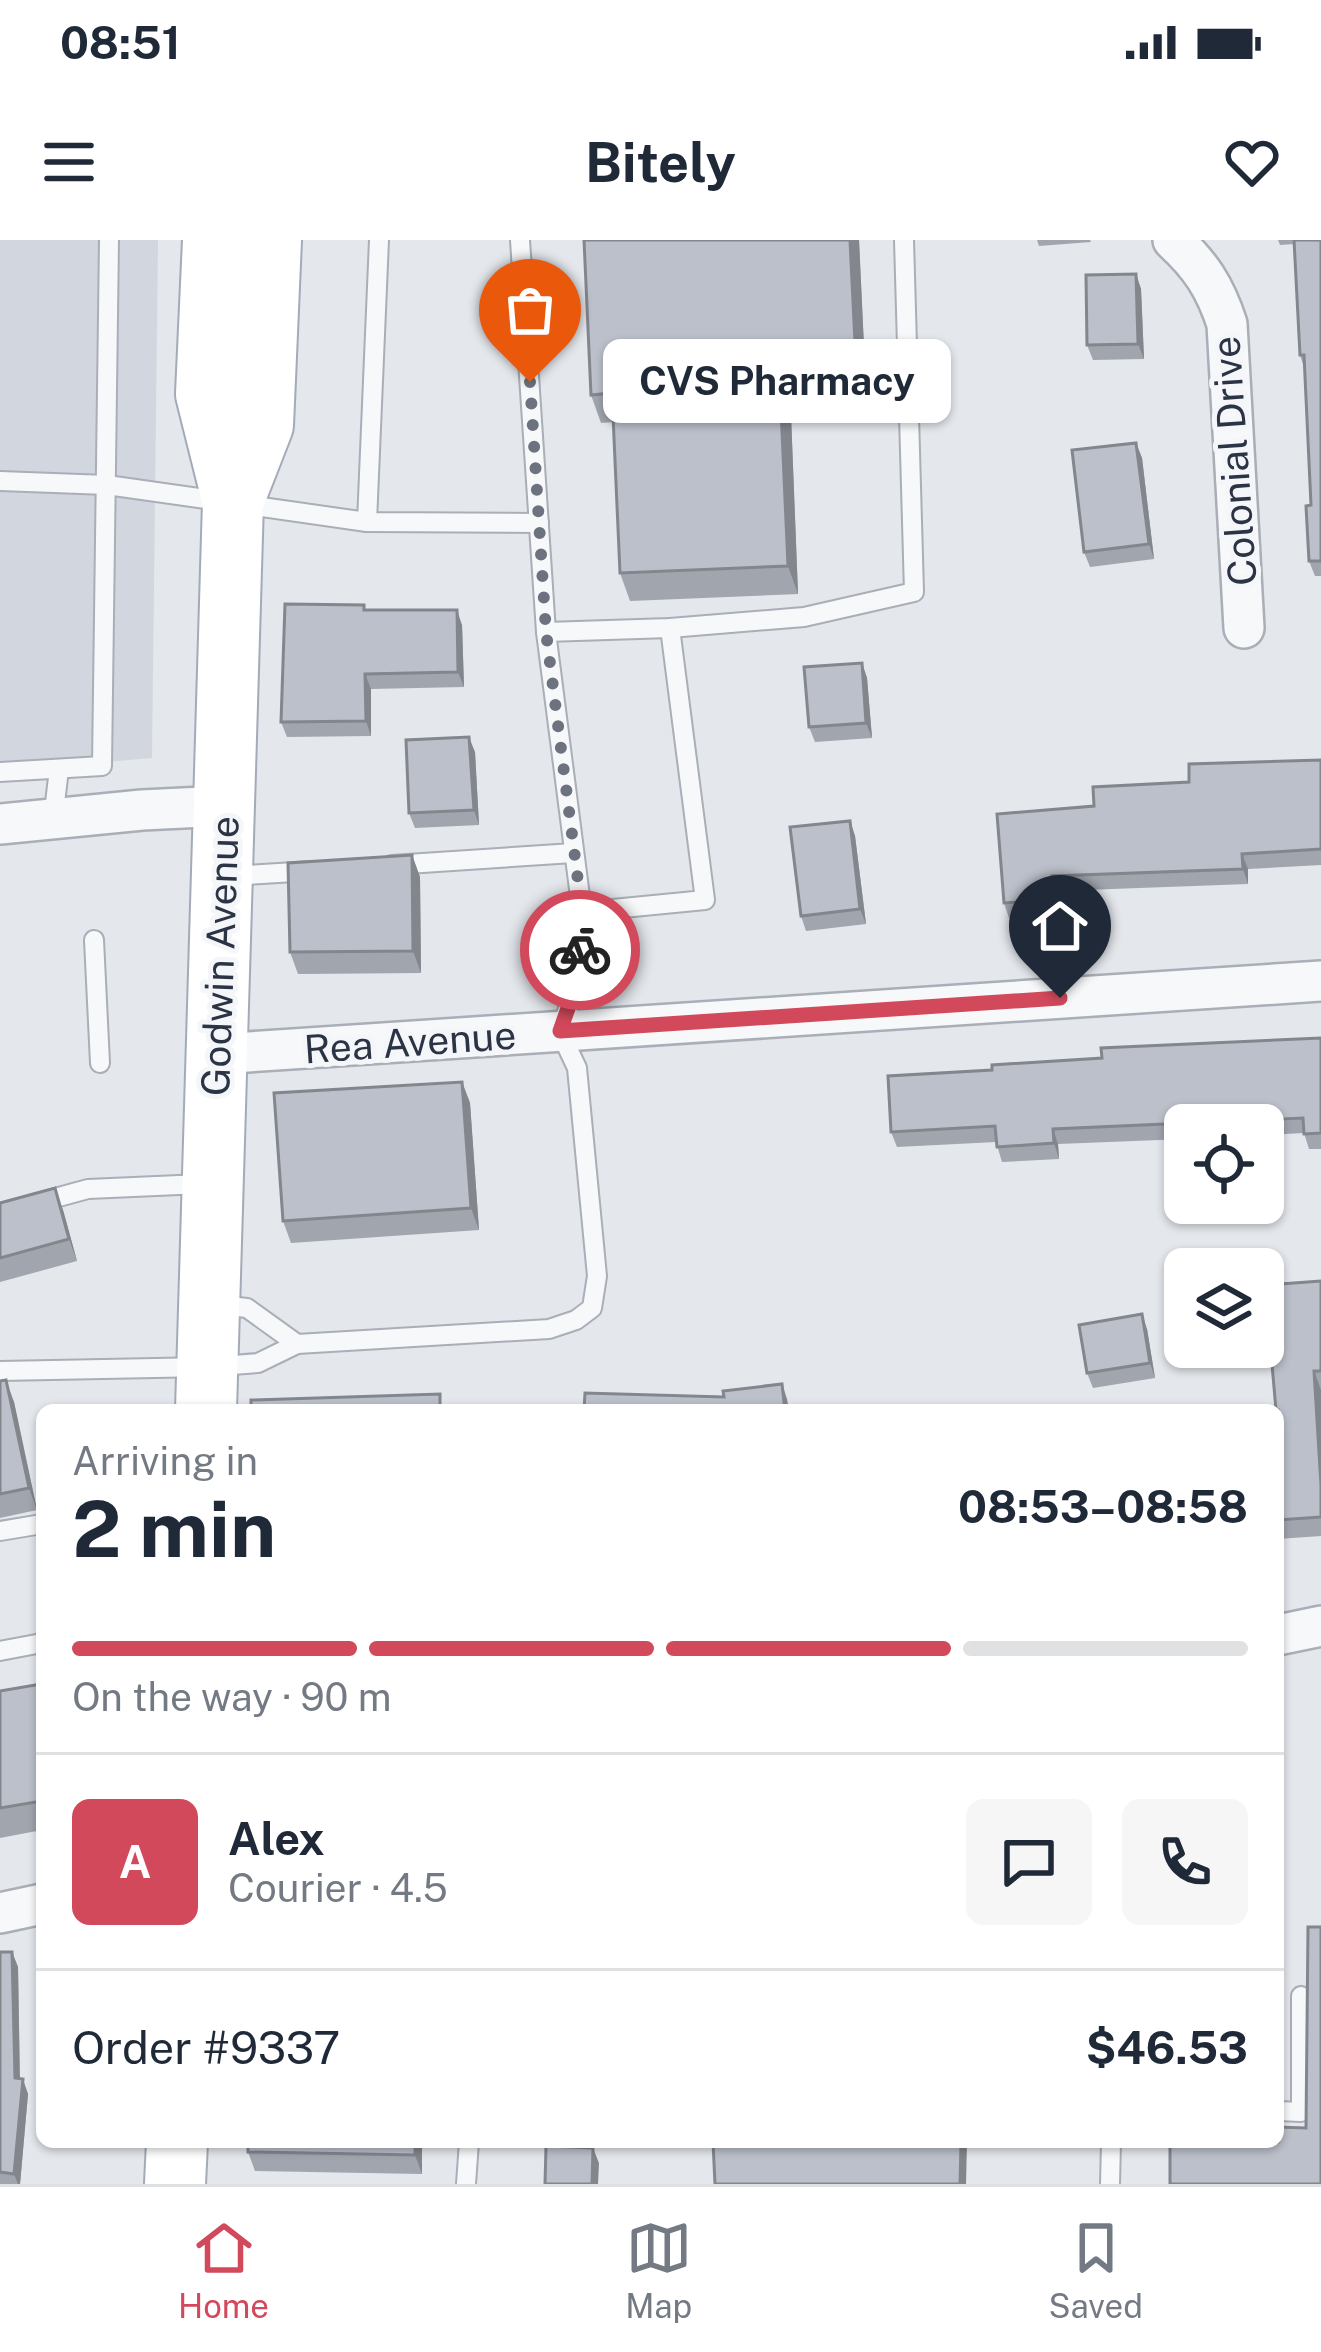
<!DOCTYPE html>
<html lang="en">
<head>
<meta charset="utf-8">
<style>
	:root { --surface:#fff; --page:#f6f6f7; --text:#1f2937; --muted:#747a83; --line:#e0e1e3; --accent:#d1495b }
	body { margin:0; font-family:"Public Sans",sans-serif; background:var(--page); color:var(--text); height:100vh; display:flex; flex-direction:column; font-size:45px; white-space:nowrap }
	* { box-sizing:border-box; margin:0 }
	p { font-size:39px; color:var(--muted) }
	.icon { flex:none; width:66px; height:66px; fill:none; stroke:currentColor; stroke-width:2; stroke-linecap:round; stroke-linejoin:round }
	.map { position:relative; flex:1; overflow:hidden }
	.panel { position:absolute; left:36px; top:1164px; width:1248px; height:744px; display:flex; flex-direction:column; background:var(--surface); border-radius:18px; box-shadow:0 3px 9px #0004 }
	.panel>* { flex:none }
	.fabs { position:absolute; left:1164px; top:864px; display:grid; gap:24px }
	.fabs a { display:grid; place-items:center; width:120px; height:120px; border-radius:18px; background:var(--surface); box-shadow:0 3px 9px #0004; font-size:60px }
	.pin { position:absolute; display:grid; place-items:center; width:102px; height:102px; color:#fff; margin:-123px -51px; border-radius:50% 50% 50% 0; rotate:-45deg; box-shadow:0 0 12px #0007 }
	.pin .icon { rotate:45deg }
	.courier { position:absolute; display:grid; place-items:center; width:120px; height:120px; margin:-60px; border:9px solid #d1495b; border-radius:50%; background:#fff; color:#222; box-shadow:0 3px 15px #0007 }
	.bubble { position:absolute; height:84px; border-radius:18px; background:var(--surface); box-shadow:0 3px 9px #0004; font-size:39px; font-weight:700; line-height:84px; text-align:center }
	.overview em { font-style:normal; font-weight:700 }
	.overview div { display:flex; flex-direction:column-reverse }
	.overview { display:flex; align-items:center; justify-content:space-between; height:204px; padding:0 36px }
	h1 { font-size:78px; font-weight:700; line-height:90px }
	.bar { display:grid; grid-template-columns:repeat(4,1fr); gap:18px 12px; align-content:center; height:144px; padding:0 36px }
	.bar i { height:15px; border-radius:9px; background:var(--line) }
	.bar .active { background:var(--accent) }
	.bar p { grid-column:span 4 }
	.line { display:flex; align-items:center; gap:30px; padding:0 36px; border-top:3px solid var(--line) }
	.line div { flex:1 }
	.round { display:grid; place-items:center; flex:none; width:126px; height:126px; border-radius:18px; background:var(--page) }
	.status { display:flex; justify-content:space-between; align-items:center; height:84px; padding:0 60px; background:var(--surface); direction:ltr }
	.status svg { height:33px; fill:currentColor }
	header { display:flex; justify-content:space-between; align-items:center; height:156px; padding:0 36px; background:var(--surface); font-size:54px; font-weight:700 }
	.dock { display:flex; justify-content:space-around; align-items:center; height:168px; border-top:3px solid var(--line); background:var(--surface); font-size:33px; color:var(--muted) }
	.dock a { display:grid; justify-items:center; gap:6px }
	.dock .active { color:var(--accent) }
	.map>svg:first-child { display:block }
	.built { fill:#d2d6de }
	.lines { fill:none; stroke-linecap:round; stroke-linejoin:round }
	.lane-casing { stroke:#a9aeb7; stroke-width:22 }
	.street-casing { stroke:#a9aeb7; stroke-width:44 }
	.primary-casing { stroke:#a3abb8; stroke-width:64 }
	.lane { stroke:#f7f8fa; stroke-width:18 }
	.street { stroke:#f7f8fa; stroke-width:39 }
	.primary { stroke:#fff; stroke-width:60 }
	.wall { fill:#a1a5ae }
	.shaded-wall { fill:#83868d }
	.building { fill:#bbc0ca; stroke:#83868d; stroke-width:3 }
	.done { stroke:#6c737f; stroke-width:12; stroke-dasharray:0 21.6 }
	.route { stroke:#d1495b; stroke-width:15 }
	.labels { text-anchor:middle; stroke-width:10; stroke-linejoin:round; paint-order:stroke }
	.street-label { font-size:39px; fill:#2b3445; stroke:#f4f6f9 }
</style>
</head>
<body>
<div class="status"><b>08:51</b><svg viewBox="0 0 49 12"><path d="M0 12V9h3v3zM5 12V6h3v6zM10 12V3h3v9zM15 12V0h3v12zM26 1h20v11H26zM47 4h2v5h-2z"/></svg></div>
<header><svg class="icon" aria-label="menu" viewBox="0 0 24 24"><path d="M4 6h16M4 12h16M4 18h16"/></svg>Bitely<svg class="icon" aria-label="heart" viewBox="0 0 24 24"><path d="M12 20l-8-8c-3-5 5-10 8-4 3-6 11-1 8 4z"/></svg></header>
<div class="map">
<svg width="1321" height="1944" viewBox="0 0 1321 1944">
	<rect width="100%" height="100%" fill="#e4e7ec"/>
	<path class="built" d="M0,0h158l-6,518 -152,13z"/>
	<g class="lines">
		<defs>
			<g id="lane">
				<path d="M520,0l26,392 124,-4 134,-11 110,-25 -10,-352"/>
				<path d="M0,241l107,4 260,37 172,1"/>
				<path d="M367,282l12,-282"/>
				<path d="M0,532l102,-6 7,-526"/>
				<path d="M53,580l6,-51"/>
				<path d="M392,625l181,-12"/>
				<path d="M230,636l81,-5"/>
				<path d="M582,672l123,-12 -35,-272"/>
				<path d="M94,700l6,123"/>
				<path d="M0,973l88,-24 114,-5"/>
				<path d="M297,1104l252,-15 27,-9 16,-12 5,-32 -20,-208 -17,-36 18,-52 4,-68 -36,-280"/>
				<path d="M0,1131l207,-4 51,-4 39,-19 -50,-36 -28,-3"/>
				<path d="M0,1291l42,-7"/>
				<path d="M0,1411l42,-8"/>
				<path d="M1278,1871l23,1v-116"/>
				<path d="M466,1944l3,-42"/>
				<path d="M1110,1944l1,-42"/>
			</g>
			<g id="street">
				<path d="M1173,0c28,26 42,47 54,84l17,304"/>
				<path d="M0,584l142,-14 82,-4"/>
				<path d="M217,814l1104,-73"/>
				<path d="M1278,1395l43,-9"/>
				<path d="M0,1673l42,-9"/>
			</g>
			<g id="primary">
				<path d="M233,262l30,-77 8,-185"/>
				<path d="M206,1170l27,-908 -27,-108 7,-154"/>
				<path d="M175,1944l2,-42"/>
			</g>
		</defs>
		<use href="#lane" class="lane-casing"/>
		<use href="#street" class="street-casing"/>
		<use href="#primary" class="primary-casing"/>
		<use href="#lane" class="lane"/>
		<use href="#street" class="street"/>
		<use href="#primary" class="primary"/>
	</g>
	<g class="wall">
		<path d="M859,0l8,171 -76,4 7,179 -168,7 -10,-28 -6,-151 -13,1 -10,-28z"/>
		<path d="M1037,0h53l1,2 -52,4z"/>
		<path d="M1278,0h43v336h-6l-6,-15 2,-56 -6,-135 -5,-15 -6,-111 -14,1z"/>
		<path d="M1136,34l5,15 3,70 -51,1 -6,-15z"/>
		<path d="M1136,203l6,15 12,101 -64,8 -6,-15z"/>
		<path d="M367,370l95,15 2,62 -93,2v47l-84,1 -6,-15z"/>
		<path d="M862,423l5,15 5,60 -57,4 -6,-15z"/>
		<path d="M475,512l4,73 -64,3 -6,-15z"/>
		<path d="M1321,520v105l-73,4v15l-190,7 2,23 -51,4 -5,-15 90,-97 95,-24z"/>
		<path d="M850,581l5,15 11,88 -60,7 -5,-15z"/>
		<path d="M412,615l8,22 1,96 -123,1 -8,-22z"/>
		<path d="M1321,798v111h-12l-5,-16 -41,2v-10h-78v14l-127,5 1,15 -57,3 -6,-20 -99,5 -6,-15 101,-62z"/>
		<path d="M462,842l8,21 9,127 -188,13 -8,-22z"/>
		<path d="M0,963l63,7 14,51 -77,21z"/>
		<path d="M1321,1041v255l-43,3v-129z"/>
		<path d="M1147,1089l8,49 -62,10 -6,-15z"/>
		<path d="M0,1141l14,21 23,108 -37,8z"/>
		<path d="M42,1445v145l-42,8v-147z"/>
		<path d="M0,1712h12l6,15 2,112 8,15 -8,90h-20z"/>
		<path d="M248,1902h174v32l-167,-3 -7,-19z"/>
	</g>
	<g class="shaded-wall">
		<path d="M850,0h9l8,171 -10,-27z"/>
		<path d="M1136,34l5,15 3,70 -6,-15z"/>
		<path d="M780,147l11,28 7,179 -10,-28z"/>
		<path d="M1136,203l6,15 12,101 -5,-15z"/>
		<path d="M457,370l5,15 2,62 -6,-15z"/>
		<path d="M862,423l5,15 5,60 -6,-15z"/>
		<path d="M365,434l6,15v47l-5,-15z"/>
		<path d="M469,497l6,15 4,73 -5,-15z"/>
		<path d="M850,581l5,15 11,88 -6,-15z"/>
		<path d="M1242,614l6,15v15l-5,-15z"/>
		<path d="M412,615l8,22 1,96 -8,-22z"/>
		<path d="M1052,636l6,15 2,23 -6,-15z"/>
		<path d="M462,842l8,21 9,127 -8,-22z"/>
		<path d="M1053,889l5,15 1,15 -5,-16z"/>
		<path d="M55,948l8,22 14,51 -8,-22z"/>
		<path d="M1142,1074l5,15 8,49 -5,-15z"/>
		<path d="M1314,1131l7,19v95z"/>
		<path d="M6,1140l8,22 23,108 -8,-22z"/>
		<path d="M782,1144l5,15 2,11h-4z"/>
		<path d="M12,1712l6,15 2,127 -5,-16z"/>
		<path d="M23,1839l5,15 -8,90h-2l-4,-10z"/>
		<path d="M415,1902h7v32l-7,-19z"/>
		<path d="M961,1902h6l-1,42h-6z"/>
		<path d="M593,1908l6,15 -1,21h-6z"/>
	</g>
	<g class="building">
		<path d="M584,0h266l7,144 -77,3 8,179 -168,7 -8,-180 -21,2z"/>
		<path d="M1294,0h27v321h-12l-3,-55 5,-1 -7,-150h-4z"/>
		<path d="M1136,34l2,70 -51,1 -1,-70z"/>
		<path d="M1136,203l13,101 -65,8 -12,-102z"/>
		<path d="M285,364l79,1v5h93l1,62 -93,2 1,47 -85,1z"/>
		<path d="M862,423l4,60 -57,4 -5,-60z"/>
		<path d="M469,497l5,73 -65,3 -3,-73z"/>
		<path d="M1321,520v89l-79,5 1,15 -191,7 2,23 -50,4 -7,-89 97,-8 -1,-19 96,-5v-18z"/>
		<path d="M850,581l10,88 -59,7 -11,-89z"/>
		<path d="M412,615l1,96 -123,1 -2,-89z"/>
		<path d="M1321,798v95l-17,1 -1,-16 -250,11 1,14 -57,4 -2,-21 -104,6 -3,-56 104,-6v-5l110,-7 -1,-10z"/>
		<path d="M462,842l9,126 -188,13 -9,-128z"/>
		<path d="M55,948l14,51 -69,19v-55z"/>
		<path d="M1321,1041v90h-7l7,114v32l-43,3v-110h-2l-11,-125z"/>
		<path d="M1142,1074l8,49 -63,10 -8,-48z"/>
		<path d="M6,1140l23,108 -29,6v-113z"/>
		<path d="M782,1144l3,26h-201l1,-17 139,4 -1,-6z"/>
		<path d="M440,1154v16h-189v-10z"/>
		<path d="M41,1444l1,117 -42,7v-117z"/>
		<path d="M1308,1687h13v257h-151v-42h108v-15l28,1z"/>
		<path d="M0,1712h12l3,126 8,1 -9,95 -14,-2z"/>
		<path d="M248,1902h167v13l-167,-3z"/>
		<path d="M713,1902h248l-1,42h-245z"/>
		<path d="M546,1906l47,2 -1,36h-47z"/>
	</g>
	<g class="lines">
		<path class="done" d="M530,142l16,250 36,280 -2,38"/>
		<path class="route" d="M580,710l-2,30 -18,51 500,-33"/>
	</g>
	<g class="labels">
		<g class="street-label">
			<text transform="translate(1234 221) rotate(-94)" y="14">Colonial Drive</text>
			<text transform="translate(220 716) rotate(-88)" y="14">Godwin Avenue</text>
			<text transform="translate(410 802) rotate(-4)" y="14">Rea Avenue</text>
		</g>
	</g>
</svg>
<div class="fabs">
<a><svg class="icon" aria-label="locate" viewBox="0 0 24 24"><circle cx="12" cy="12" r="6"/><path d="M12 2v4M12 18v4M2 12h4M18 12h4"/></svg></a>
<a><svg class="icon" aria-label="layers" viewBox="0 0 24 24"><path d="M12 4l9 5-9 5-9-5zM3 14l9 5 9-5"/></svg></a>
</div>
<div class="pin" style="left:530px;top:142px;background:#ea580c"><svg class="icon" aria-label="bag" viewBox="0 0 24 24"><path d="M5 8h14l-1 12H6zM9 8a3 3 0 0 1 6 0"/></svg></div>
<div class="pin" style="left:1060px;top:758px;background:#1f2937"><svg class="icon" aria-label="home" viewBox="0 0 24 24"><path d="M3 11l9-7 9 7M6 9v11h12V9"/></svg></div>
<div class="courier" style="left:580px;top:710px"><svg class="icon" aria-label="bike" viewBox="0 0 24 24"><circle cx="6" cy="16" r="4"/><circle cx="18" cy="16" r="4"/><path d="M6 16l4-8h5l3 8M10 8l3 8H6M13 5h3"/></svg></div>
<div class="bubble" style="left:603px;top:99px;width:348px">CVS Pharmacy</div>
<section class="panel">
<div class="overview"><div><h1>2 min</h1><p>Arriving in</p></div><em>08:53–08:58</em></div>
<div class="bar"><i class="active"></i><i class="active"></i><i class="active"></i><i></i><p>On the way · 90 m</p></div>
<div class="line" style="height:216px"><b class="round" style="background:var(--accent);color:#fff">A</b><div><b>Alex</b><p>Courier · 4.5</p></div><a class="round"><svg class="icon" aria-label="chat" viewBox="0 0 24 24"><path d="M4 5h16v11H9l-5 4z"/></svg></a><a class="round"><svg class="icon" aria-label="phone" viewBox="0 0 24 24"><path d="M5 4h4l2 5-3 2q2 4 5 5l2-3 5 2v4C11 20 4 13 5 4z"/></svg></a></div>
<div class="line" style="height:156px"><div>Order #9337</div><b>$46.53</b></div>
</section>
</div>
<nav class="dock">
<a class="active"><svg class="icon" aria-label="home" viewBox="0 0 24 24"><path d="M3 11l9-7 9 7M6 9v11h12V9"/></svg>Home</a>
<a><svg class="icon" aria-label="map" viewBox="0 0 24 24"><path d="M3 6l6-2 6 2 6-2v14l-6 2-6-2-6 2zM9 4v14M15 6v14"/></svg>Map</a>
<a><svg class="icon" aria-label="saved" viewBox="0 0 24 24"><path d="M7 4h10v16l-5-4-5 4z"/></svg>Saved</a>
</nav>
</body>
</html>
